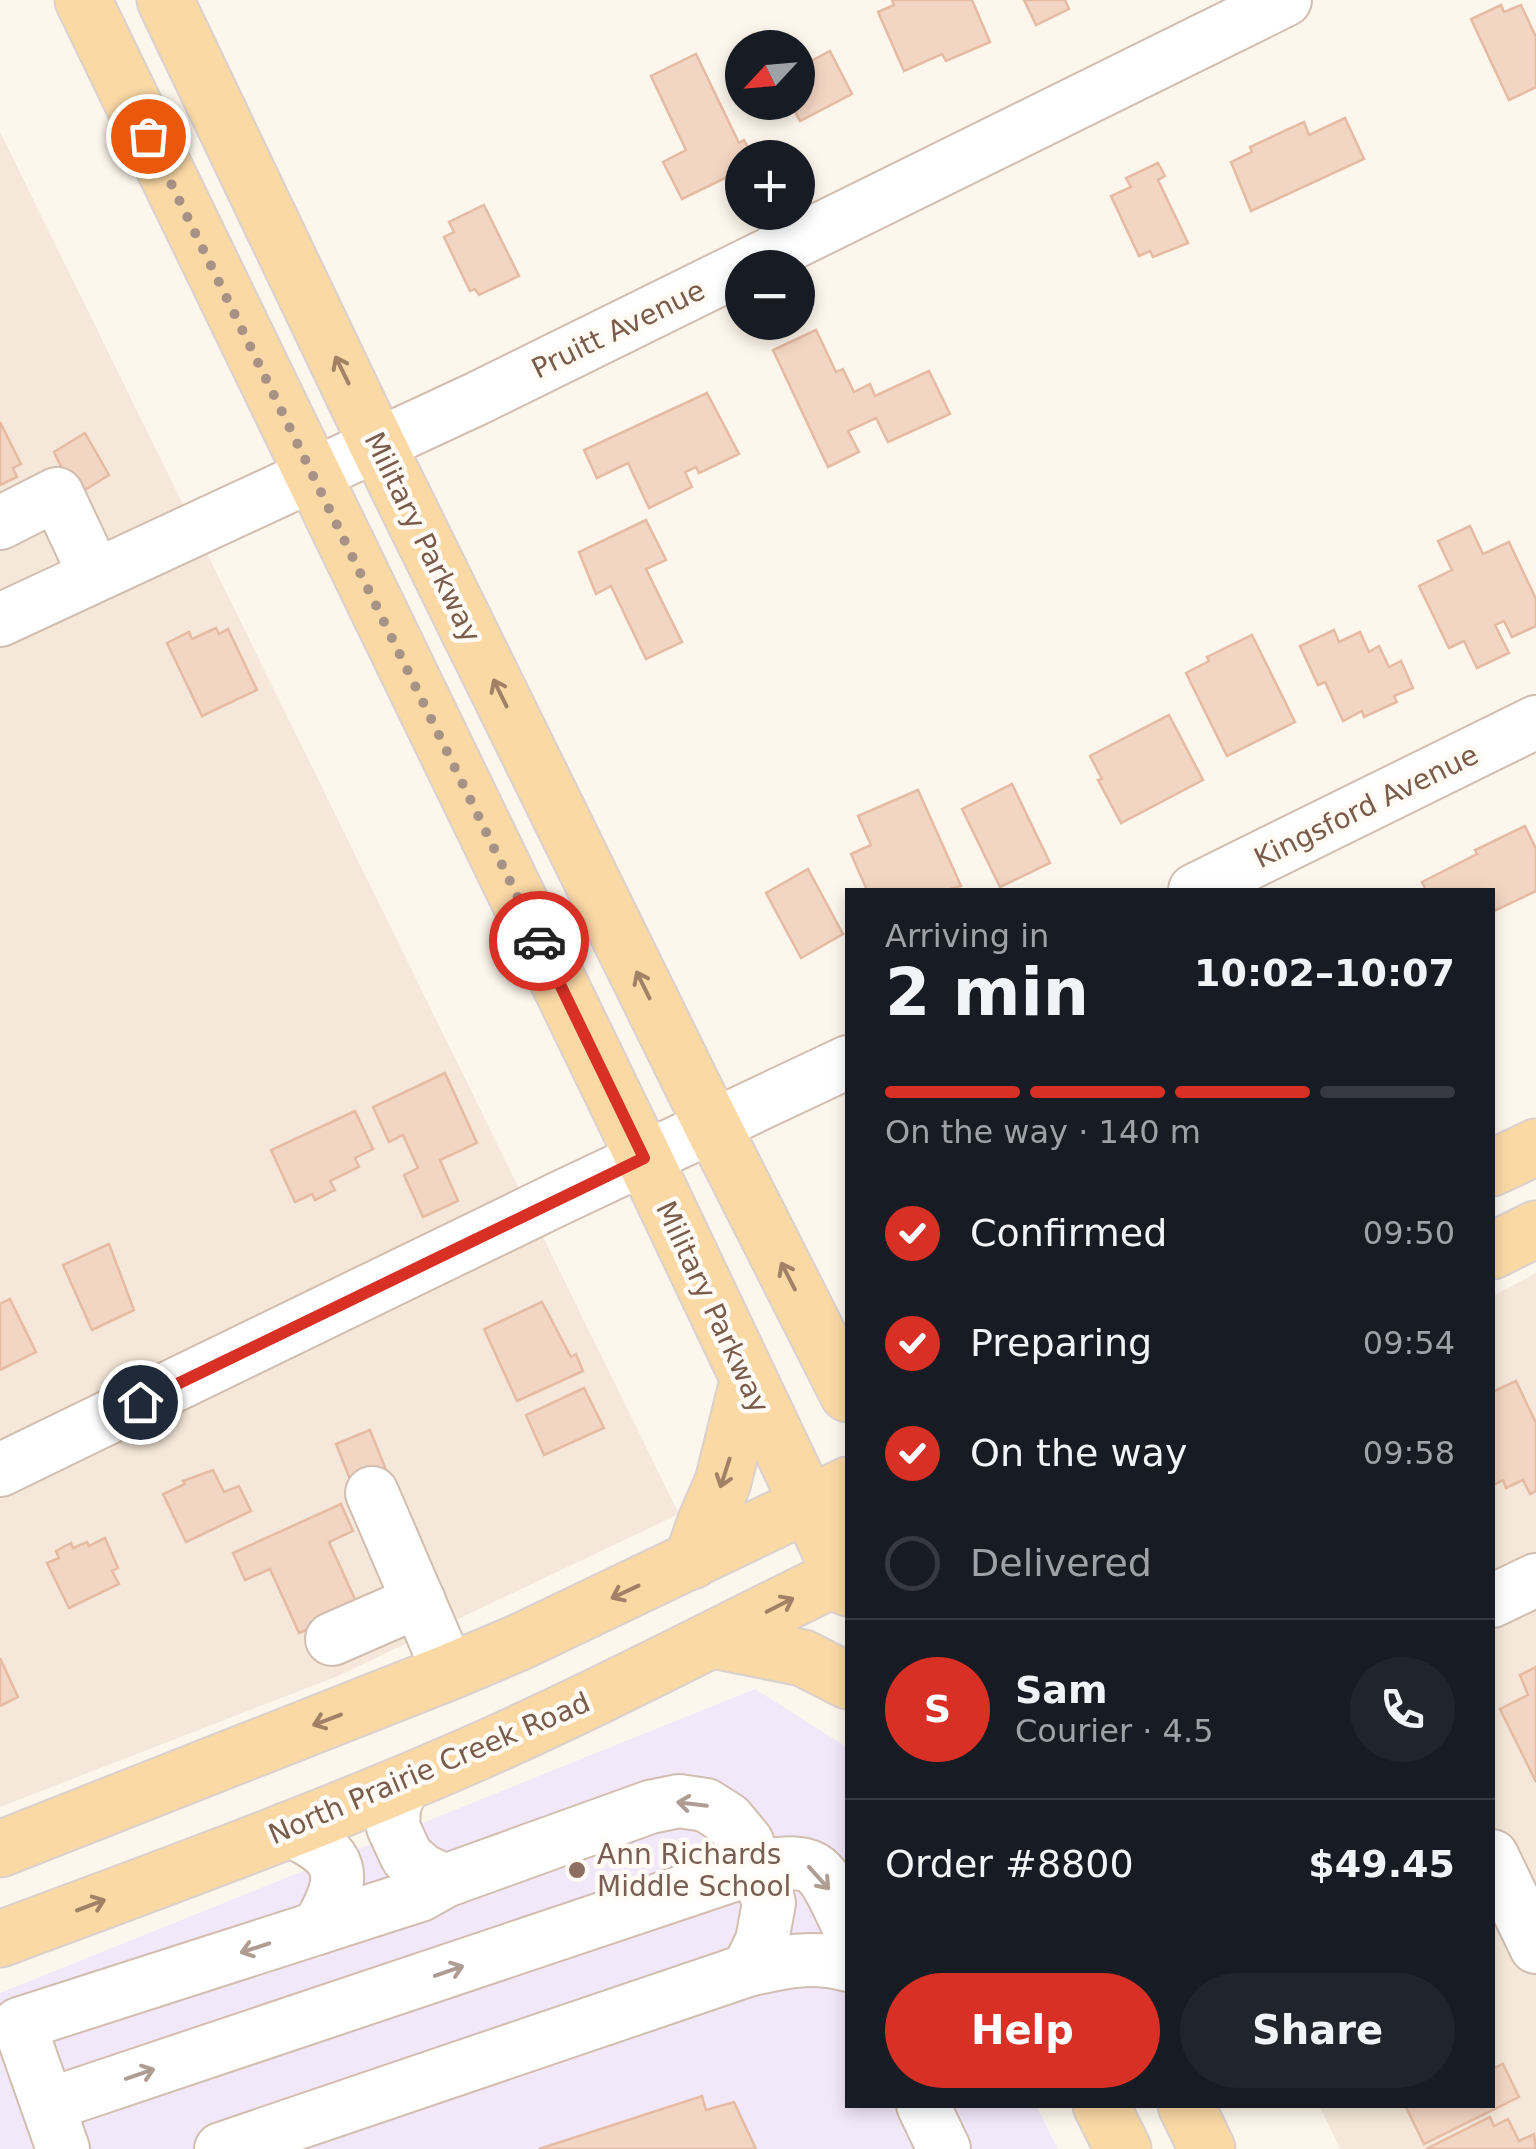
<!DOCTYPE html>
<html lang="en">
<head>
<meta charset="utf-8">
<style>
	:root { --surface:#171b24; --page:#20242c; --text:#f1f3f6; --muted:#9ea1a6; --line:#363941; --accent:#d93025 }
	body { margin:0; font-family:"DejaVu Sans",sans-serif; background:var(--page); color:var(--text); height:100vh; display:flex; flex-direction:column; font-size:38px; white-space:nowrap }
	* { box-sizing:border-box; margin:0 }
	p { font-size:32px; color:var(--muted) }
	.icon { flex:none; width:55px; height:55px; fill:none; stroke:currentColor; stroke-width:2; stroke-linecap:round; stroke-linejoin:round }
	.map { position:relative; flex:1; overflow:hidden }
	.side { position:absolute; left:845px; top:888px; width:650px; height:1220px; display:flex; flex-direction:column; background:var(--surface); border-radius:0px; box-shadow:0 5px 15px #0003 }
	.side>* { flex:none }
	.needle { width:65px; rotate:244deg }
	.fabs { position:absolute; left:725px; top:30px; display:grid; gap:20px }
	.fabs a { display:grid; place-items:center; width:90px; height:90px; border-radius:50%; background:var(--surface); box-shadow:0 5px 15px #0003; font-size:50px }
	.pin { position:absolute; display:grid; place-items:center; width:85px; height:85px; color:#fff; margin:-42px; border:5px solid #fff; border-radius:50%; box-shadow:0 2px 10px #0007 }
	.courier { position:absolute; display:grid; place-items:center; width:100px; height:100px; margin:-50px; border:8px solid #d93025; border-radius:50%; background:#fff; color:#222; box-shadow:0 2px 12px #0007 }
	.head em { font-style:normal; font-weight:600 }
	.head div { display:flex; flex-direction:column-reverse }
	.head { display:flex; align-items:center; justify-content:space-between; height:170px; padding:0 40px }
	h1 { font-size:65px; font-weight:600; line-height:75px }
	.bar { display:grid; grid-template-columns:repeat(4,1fr); gap:15px 10px; align-content:center; height:120px; padding:0 40px }
	.bar i { height:12px; border-radius:8px; background:var(--line) }
	.bar .on { background:var(--accent) }
	.bar p { grid-column:span 4 }
	.line { display:flex; align-items:center; gap:25px; padding:0 40px; border-top:2px solid var(--line) }
	.line div { flex:1 }
	.round { display:grid; place-items:center; flex:none; width:105px; height:105px; border-radius:52px; background:var(--page) }
	ol { padding:0 40px; list-style:none }
	li { display:flex; align-items:center; gap:30px; height:110px }
	li p { margin-inline-start:auto }
	li .icon { padding:10px; border-radius:50%; background:var(--accent); color:#fff; stroke-width:4 }
	li:last-child { color:var(--muted) }
	li i { width:55px; height:55px; border:5px solid var(--line); border-radius:50% }
	.button { display:flex; gap:20px; margin-top:auto; padding:20px 40px }
	.button a { flex:1; height:115px; border-radius:60px; background:var(--accent); color:#fff; font-size:40px; font-weight:600; line-height:115px; text-align:center }
	.button a+a { background:var(--page); color:var(--text) }
	.map>svg:first-child { display:block }
	.residential { fill:#f5e8da }
	.education { fill:#f3e8fa }
	.building { fill:#f3d5c3; stroke:#e6bba3; stroke-width:2.5 }
	.lines { fill:none; stroke-linecap:round; stroke-linejoin:round }
	.minor-casing { stroke:#d1beb0; stroke-width:56 }
	.major-casing { stroke:#dad1cd; stroke-width:59 }
	.minor { stroke:#fff; stroke-width:52 }
	.major { stroke:#fbd9a5; stroke-width:55 }
	.oneway { stroke:#a18267 }
	.oneway2 { stroke:#af9d94 }
	.done { stroke:#a89285; stroke-width:10; stroke-dasharray:0 18 }
	.route { stroke:#d93025; stroke-width:12 }
	.education-dot { fill:#8d6e63; stroke:#fffaf3; stroke-width:4 }
	.labels { text-anchor:middle; stroke-width:9; stroke-linejoin:round; paint-order:stroke }
	.street-label { font-size:28px; fill:#7a5c4d; stroke:#fffaf3 }
	.education-label { font-size:28px; fill:#785e54; stroke:#fffaf3; text-anchor:start }
</style>
</head>
<body>
<div class="map">
<svg width="1536" height="2149" viewBox="0 0 1536 2149">
	<rect width="100%" height="100%" fill="#fdf6ec"/>
	<g class="residential">
		<path d="M0,132l679,1382 -341,162 -338,131z"/>
		<path d="M1536,1273v876h-196l-21,-44h173l1,-809z"/>
	</g>
	<path class="education" d="M755,1689l92,58 1,358h188l22,44h-1058v-156z"/>
	<g class="building">
		<path d="M892,0h80l18,42 -44,19 -4,-7 -38,17 -26,-59 16,-7z"/>
		<path d="M1024,0h41l4,9 -33,16z"/>
		<path d="M1501,5l3,7 17,-7 15,32v50l-27,13 -38,-81z"/>
		<path d="M830,51l22,43 -52,27 -10,-19h8v-34z"/>
		<path d="M696,54l43,89 5,-3 9,18h-11v12l-60,29 -19,-37 23,-12 -35,-74z"/>
		<path d="M1345,118l19,41 -113,52 -20,-49 21,-10 -2,-5 54,-25 5,13z"/>
		<path d="M1158,163l7,13 -7,4 30,63 -35,14 -3,-6 -11,5 -28,-60 20,-9 -5,-9z"/>
		<path d="M484,205l35,71 -40,19 -4,-6 -5,2 -26,-54 10,-5 -5,-10z"/>
		<path d="M816,330l20,42 7,-3 11,23 16,-8 5,12 54,-25 21,43 -62,28 -12,-24 -28,13 11,21 -31,15 -55,-117z"/>
		<path d="M707,393l32,61 -40,19 -3,-6 -11,5 7,15 -43,21 -21,-45 -31,15 -13,-28z"/>
		<path d="M0,422l21,42 -8,4 4,9 -17,8z"/>
		<path d="M85,433l24,42 -34,21 -21,-44z"/>
		<path d="M646,520l20,40 -20,9 36,73 -36,17 -35,-73 -15,8 -17,-42z"/>
		<path d="M1470,526l13,28 26,-12 27,57v27l-24,11 -8,-16 -9,4 14,28 -32,15 -13,-27 -15,7 -30,-62 33,-16 -14,-29z"/>
		<path d="M216,628l3,6 9,-5 29,61 -55,26 -35,-73 22,-11 3,7z"/>
		<path d="M1334,630l5,12 21,-10 9,20 10,-6 10,21 12,-6 12,27 -19,8 3,6 -33,15 -2,-6 -19,10 -18,-39 -7,3 -18,-39z"/>
		<path d="M1252,635l43,87 -68,34 -41,-83 23,-12 -2,-4z"/>
		<path d="M1169,715l34,65 -82,43 -23,-43 4,-1 -12,-23z"/>
		<path d="M1012,784l38,79 -50,24 -38,-78z"/>
		<path d="M918,790l43,96 -14,4h-80l-16,-36 20,-9 -13,-29z"/>
		<path d="M1525,826l11,23v42l-44,21v-22h-66l-4,-8 55,-28 -2,-4z"/>
		<path d="M808,869l35,65 -42,24 -35,-65z"/>
		<path d="M445,1073l32,70 -37,17 18,41 -35,16 -19,-42 14,-7 -15,-33 -14,7 -16,-35z"/>
		<path d="M355,1111l18,38 -18,9 4,9 -29,14 5,9 -20,10 -3,-6 -17,8 -24,-52z"/>
		<path d="M109,1244l25,66 -42,20 -29,-65z"/>
		<path d="M10,1299l26,53 -36,18v-66z"/>
		<path d="M542,1302l29,55 5,-3 7,17 -66,30 -33,-72z"/>
		<path d="M1516,1381l20,42v68l-6,3 -7,-14 -17,8 -3,-8 -11,6v-94z"/>
		<path d="M584,1388l20,40 -60,27 -18,-40z"/>
		<path d="M370,1430l16,40 -34,14 -16,-40z"/>
		<path d="M213,1470l11,22 15,-6 12,25 -65,31 -23,-48 22,-10 -2,-3z"/>
		<path d="M341,1504l12,27 -24,11 29,64 -59,27 -29,-64 -25,11 -12,-27z"/>
		<path d="M105,1538l13,30 -6,3 7,13 -50,24 -22,-45 12,-5 -3,-7 15,-8 2,5 14,-6 2,4z"/>
		<path d="M0,1658l18,39 -18,9z"/>
		<path d="M1536,1667v115l-36,-73 28,-14 -8,-20z"/>
		<path d="M1503,2064l16,33 -95,47 -19,-39h87v-36z"/>
		<path d="M702,2096l4,14 28,-8 22,47h-217z"/>
		<path d="M1490,2117l4,9 14,-7 11,22 15,-7 2,15h-110z"/>
	</g>
	<g class="lines">
		<defs>
			<g id="minor">
				<path d="M0,523l57,-29 38,81"/>
				<path d="M0,620l476,-221 809,-399"/>
				<path d="M1195,890l341,-168"/>
				<path d="M0,1470l560,-272 288,-136"/>
				<path d="M372,1493l77,179"/>
				<path d="M1492,1601l44,-21"/>
				<path d="M332,1639l87,-38"/>
				<path d="M403,1783l-9,24 -1,20 14,30 15,13 23,11 205,-74 29,-6 27,4 22,14 19,23 22,61 -7,38 -14,29"/>
				<path d="M287,1829c58,26 62,45 31,99"/>
				<path d="M1492,1856l44,91"/>
				<path d="M48,2105l709,-238c65,-12 64,3 91,58"/>
				<path d="M923,2105l21,44"/>
				<path d="M63,2149l-44,-125 401,-129 25,-14"/>
				<path d="M221,2149l527,-179c34,-8 64,-15 100,-5"/>
			</g>
			<g id="major">
				<path d="M83,0l561,1158 204,430"/>
				<path d="M165,0l213,446 335,681 135,267"/>
				<path d="M1492,1168l44,-21"/>
				<path d="M1492,1251l44,-22"/>
				<path d="M692,1561l14,-40 17,-39 25,-101"/>
				<path d="M713,1640l90,18 45,23"/>
				<path d="M0,1849l449,-177 71,-30 328,-157"/>
				<path d="M0,1939c158,-59 318,-117 473,-185 127,-56 250,-121 375,-182"/>
				<path d="M1101,2105l22,44"/>
				<path d="M1186,2105l21,44"/>
			</g>
		</defs>
		<use href="#minor" class="minor-casing"/>
		<use href="#major" class="major-casing"/>
		<use href="#minor" class="minor"/>
		<use href="#major" class="major"/>
	</g>
	<defs><path id="oneway-shaft" d="M-6 0H5M1.5-3L5.5 0L1.5 3" fill="none" stroke-width="1.6" stroke-linecap="round" stroke-linejoin="round" transform="scale(2.5)"/></defs>
	<g class="oneway">
		<use href="#oneway-shaft" transform="translate(342 370) rotate(-116)"/>
		<use href="#oneway-shaft" transform="translate(500 693) rotate(-116)"/>
		<use href="#oneway-shaft" transform="translate(643 985) rotate(-116)"/>
		<use href="#oneway-shaft" transform="translate(788 1276) rotate(-117)"/>
		<use href="#oneway-shaft" transform="translate(725 1473) rotate(108)"/>
		<use href="#oneway-shaft" transform="translate(625 1592) rotate(155)"/>
		<use href="#oneway-shaft" transform="translate(780 1605) rotate(-27)"/>
		<use href="#oneway-shaft" transform="translate(327 1720) rotate(159)"/>
		<use href="#oneway-shaft" transform="translate(91 1905) rotate(-21)"/>
	</g>
	<g class="oneway2">
		<use href="#oneway-shaft" transform="translate(692 1804) rotate(-173)"/>
		<use href="#oneway-shaft" transform="translate(819 1878) rotate(48)"/>
		<use href="#oneway-shaft" transform="translate(255 1948) rotate(162)"/>
		<use href="#oneway-shaft" transform="translate(449 1971) rotate(-19)"/>
		<use href="#oneway-shaft" transform="translate(140 2074) rotate(-19)"/>
	</g>
	<g class="lines">
		<path class="done" d="M148,136l391,805"/>
		<path class="route" d="M140,1402l504,-244 -105,-217"/>
	</g>
	<circle class="education-dot" cx="577" cy="1870" r="10"/>
	<g class="labels">
		<g class="street-label">
			<text transform="translate(618 329) rotate(-26)" y="10">Pruitt Avenue</text>
			<text transform="translate(423 537) rotate(64)" y="10">Military Parkway</text>
			<text transform="translate(1366 806) rotate(-26)" y="10">Kingsford Avenue</text>
			<text transform="translate(713 1307) rotate(65)" y="10">Military Parkway</text>
			<text transform="translate(429 1768) rotate(-23)" y="10">North Prairie Creek Road</text>
		</g>
		<g class="education-label">
			<text x="597" y="1864">Ann Richards<tspan x="597" dy="32">Middle School</tspan></text>
		</g>
	</g>
</svg>
<div class="fabs">
<a><svg class="needle" viewBox="-14 -14 28 28"><path d="M0-13l5 13h-10z" fill="#e53935"/><path d="M0 13l5-13h-10z" fill="#9ea1a6"/></svg></a>
<a>+</a>
<a>−</a>
</div>
<div class="pin" style="left:148px;top:136px;background:#ea580c"><svg class="icon" aria-label="bag" viewBox="0 0 24 24"><path d="M5 8h14l-1 12H6zM9 8a3 3 0 0 1 6 0"/></svg></div>
<div class="pin" style="left:140px;top:1402px;background:#1f2937"><svg class="icon" aria-label="home" viewBox="0 0 24 24"><path d="M3 11l9-7 9 7M6 9v11h12V9"/></svg></div>
<div class="courier" style="left:539px;top:941px"><svg class="icon" aria-label="car" viewBox="0 0 24 24"><path d="M5 17H2v-5l4-1 3-4h7l3 4 3 1v5h-3M9 17h6M6 11h13"/><circle cx="7" cy="17" r="2"/><circle cx="17" cy="17" r="2"/></svg></div>
<section class="side">
<div class="head"><div><h1>2 min</h1><p>Arriving in</p></div><em>10:02–10:07</em></div>
<div class="bar"><i class="on"></i><i class="on"></i><i class="on"></i><i></i><p>On the way · 140 m</p></div>
<ol>
<li><svg class="icon" aria-label="check" viewBox="0 0 24 24"><path d="M5 12l5 5 9-10"/></svg>Confirmed<p>09:50</p></li>
<li><svg class="icon" aria-label="check" viewBox="0 0 24 24"><path d="M5 12l5 5 9-10"/></svg>Preparing<p>09:54</p></li>
<li><svg class="icon" aria-label="check" viewBox="0 0 24 24"><path d="M5 12l5 5 9-10"/></svg>On the way<p>09:58</p></li>
<li><i></i>Delivered</li>
</ol>
<div class="line" style="height:180px"><b class="round" style="background:var(--accent);color:#fff">S</b><div><b>Sam</b><p>Courier · 4.5</p></div><a class="round"><svg class="icon" aria-label="phone" viewBox="0 0 24 24"><path d="M5 4h4l2 5-3 2q2 4 5 5l2-3 5 2v4C11 20 4 13 5 4z"/></svg></a></div>
<div class="line" style="height:130px"><div>Order #8800</div><b>$49.45</b></div>
<div class="button"><a>Help</a><a>Share</a></div>
</section>
</div>
</body>
</html>
